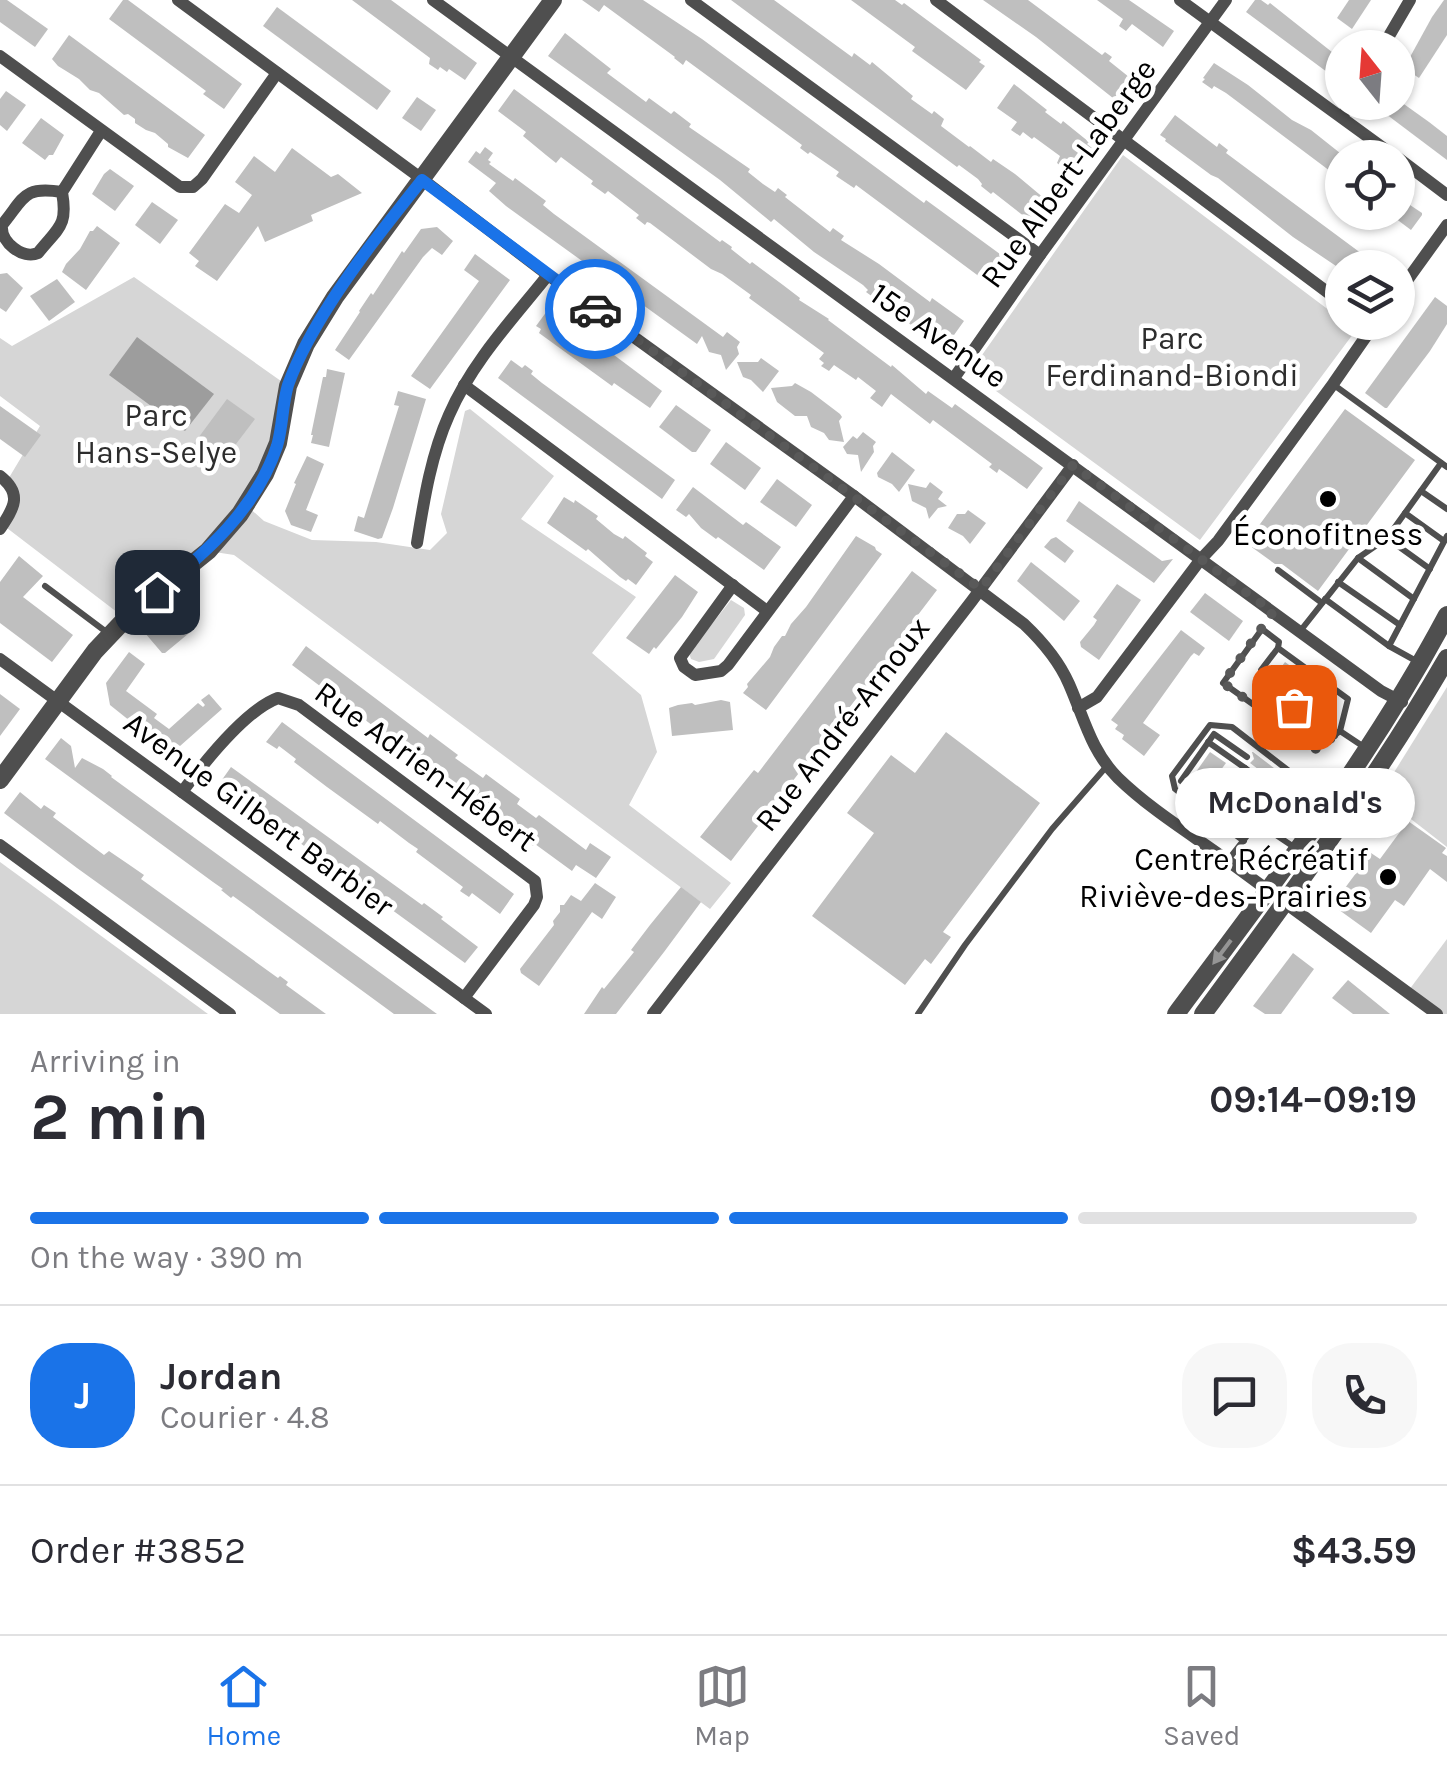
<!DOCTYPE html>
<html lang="en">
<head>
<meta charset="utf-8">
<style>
	:root { --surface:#fff; --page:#f7f7f7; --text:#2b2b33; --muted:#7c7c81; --line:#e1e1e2; --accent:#1a73e8 }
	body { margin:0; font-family:Karla,sans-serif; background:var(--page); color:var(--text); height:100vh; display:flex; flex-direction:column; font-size:38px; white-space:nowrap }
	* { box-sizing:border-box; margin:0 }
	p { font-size:32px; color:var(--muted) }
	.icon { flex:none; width:55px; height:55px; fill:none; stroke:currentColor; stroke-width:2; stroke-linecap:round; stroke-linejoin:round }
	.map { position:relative; height:1014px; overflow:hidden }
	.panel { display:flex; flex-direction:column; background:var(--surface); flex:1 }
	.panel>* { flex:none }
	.needle { width:65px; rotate:343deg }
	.buttons { position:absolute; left:1325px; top:30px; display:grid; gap:20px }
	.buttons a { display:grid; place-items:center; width:90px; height:90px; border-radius:50%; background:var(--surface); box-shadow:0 2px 8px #0004; font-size:50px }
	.pin { position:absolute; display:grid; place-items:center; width:85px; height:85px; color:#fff; margin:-42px; border-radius:20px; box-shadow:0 5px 15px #0006 }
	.courier { position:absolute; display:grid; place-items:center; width:100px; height:100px; margin:-50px; border:8px solid #1a73e8; border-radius:50%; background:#fff; color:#222; box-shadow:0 2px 12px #0007 }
	.bubble { position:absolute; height:70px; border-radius:35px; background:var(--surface); box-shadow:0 2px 8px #0004; font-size:32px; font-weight:700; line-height:70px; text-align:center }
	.head em { font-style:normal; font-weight:700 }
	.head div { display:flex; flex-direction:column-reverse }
	.head { display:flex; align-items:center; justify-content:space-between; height:170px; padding:0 30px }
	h1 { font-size:65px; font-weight:700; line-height:75px }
	.bar { display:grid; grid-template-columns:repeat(4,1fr); gap:15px 10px; align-content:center; height:120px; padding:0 30px }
	.bar i { height:12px; border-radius:8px; background:var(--line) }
	.bar .active { background:var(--accent) }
	.bar p { grid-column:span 4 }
	.line { display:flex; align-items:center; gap:25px; padding:0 30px; border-top:2px solid var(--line) }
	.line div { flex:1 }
	.round { display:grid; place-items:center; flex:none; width:105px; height:105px; border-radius:40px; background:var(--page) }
	.tabs { display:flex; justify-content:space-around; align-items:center; height:140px; border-top:2px solid var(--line); background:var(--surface); font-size:28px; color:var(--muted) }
	.tabs a { display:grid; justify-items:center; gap:5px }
	.tabs .active { color:var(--accent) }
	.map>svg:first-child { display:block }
	.green { fill:#d6d6d6 }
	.water { fill:#9d9d9d }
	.building { fill:#bfbfbf }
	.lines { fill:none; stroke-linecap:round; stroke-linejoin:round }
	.service { stroke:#4f4f4f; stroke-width:6 }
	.minor { stroke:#4f4f4f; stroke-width:12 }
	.tertiary { stroke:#4f4f4f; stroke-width:18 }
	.oneway { fill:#959595 }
	.done { stroke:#595959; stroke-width:10; stroke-dasharray:0 18 }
	.route { stroke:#1a73e8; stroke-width:12 }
	.poi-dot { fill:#000; stroke:#fff; stroke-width:4 }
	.labels { text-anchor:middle; stroke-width:9; stroke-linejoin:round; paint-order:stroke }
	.street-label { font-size:32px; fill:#000; stroke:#fff }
	.park-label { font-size:32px; fill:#2d2d2d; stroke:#fff }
	.poi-label { font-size:32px; fill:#000; stroke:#fff }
</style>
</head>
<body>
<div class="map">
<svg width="1447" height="1014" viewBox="0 0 1447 1014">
	<rect width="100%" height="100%" fill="#fff"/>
	<g class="green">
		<path d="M1123,155l219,165v2l4,1 10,7 -156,210 -230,-168z"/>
		<path d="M134,277l154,109 -10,57 -32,62 18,16 48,19 64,2 54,8 17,-17 -6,-19 24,-103 5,-2 84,67 -33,43 115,78 -44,56 49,42 16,57 -28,53 102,78 -21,26 -476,-354 -26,-4 -82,68 -123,-94 9,-14 -5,-30 33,-55 -40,-30v-58l12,8z"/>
		<path d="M731,600l13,8 1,7 -31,44 -15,3 -8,-3 -2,-6z"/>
		<path d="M1447,687v160l-67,-52z"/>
		<path d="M0,862l208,152h-208z"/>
		<path d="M1447,939v75h-6l-32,-24z"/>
	</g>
	<path class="water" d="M137,337l77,57 -29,37 -76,-56z"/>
	<g class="building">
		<path d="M0,0h7l41,29 -13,18 -35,-25z"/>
		<path d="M123,0h5l114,84 -18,25 -21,-15 3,-3 -97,-72z"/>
		<path d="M352,0h39l86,63 -12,17 -16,-11 -2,3 -7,-5 -2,3 -9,-6 1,-6z"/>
		<path d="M582,0h61l59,39 222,164 2,-3 11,8 67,49 -2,3 5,4 -15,22 -136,-101 -2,3 -18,-12 3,-4 -29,-20 -2,2 -8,-6 2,-3 -116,-85 -3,5 -9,-7 1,-1 -71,-52 -5,7z"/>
		<path d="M731,0h43l78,57 2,-4 16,12 2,-3 41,34 -2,3 21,15 2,-3 10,8 -3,7 28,21 1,-1 21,16 2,-3 22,15 36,30 -15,20 -6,-3 -37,-29 -2,2 -10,-8 1,-2 -4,-5 -19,-14 -2,2z"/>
		<path d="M851,0h44l7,5 2,-2 77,57 -2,2 6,4 -19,24 -54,-39 3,-4z"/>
		<path d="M983,0h45l74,55 3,-3 7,5 -3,4 30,24 -16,21 -87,-69z"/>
		<path d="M1097,0h32l45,31 -11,16 -31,-23 -6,7 -7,-5 4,-7z"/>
		<path d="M1255,0h6l7,5 2,-2 72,57 -11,15 -85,-63z"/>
		<path d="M1349,0h22l-19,29 -15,-11z"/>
		<path d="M1444,0h3v35l-28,43 -15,-10 28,-51z"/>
		<path d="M277,7l114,84 -14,19 -114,-84z"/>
		<path d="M565,33l46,36 -4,4 39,29 3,-4 22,16 3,-3 17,13 -2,3 61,42 -2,3 15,12 12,8 3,-4 9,7 -2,2 45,35 3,-4 11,8 -3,4 38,24 51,38 2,-4 32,23 -20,28 -78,-57 2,-2 -5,-5 -49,-33 -40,-33 -3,3 -51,-42 -172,-124z"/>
		<path d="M69,35l136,100 -17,23 -20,-11v-3l-13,-11 -9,-3 -11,-7v-4l-7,-5 -4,1 -25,-22 -9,-3 -11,-11 -21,-13 -6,-7z"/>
		<path d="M1214,63l34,22 44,35 19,10 34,27 -3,1v22l-116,-87 -12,-7 -2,3 -10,-7 3,-3 -2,-1z"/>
		<path d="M1014,84l33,26 -2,2 16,12 2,-3 26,21 -2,2 5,4 -20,26 -15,-11 3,-7 -26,-19 -2,2 -9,-7 -3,4 -9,-6 6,-8 -20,-14z"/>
		<path d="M514,89l206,153 2,-2 10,7 -1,2 19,15 2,-2 31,23 17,13 -1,2 30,19 -1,1 63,47 1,-2 34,29 2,-3 24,17 3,-4 88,64 -16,21 -28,-20 -2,4 -8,-6 3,-3 -59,-44 -3,4 -39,-30 -9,13 -12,-9 6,-7 -18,-14 -2,3 -22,-15 -5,6 -8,-5 3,-3 -5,-4 5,-6 -75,-55 2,-3 -29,-21 -11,-5 -61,-46 -3,-1 -2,3 -9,-7 3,-3 -31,-24 -3,3 -14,-10 2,-3 -32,-24 -5,6 -10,-8 -23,-19 3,-4 -28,-21z"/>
		<path d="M6,91l20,14 -19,26 -7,-6v-26z"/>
		<path d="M417,97l19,13 -15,21 -19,-13z"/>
		<path d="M1370,102h31l28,20 18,14v24z"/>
		<path d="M1175,115l42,32 2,-4 9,7 -2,3 155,115h-42l-46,-31 -75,-59 -7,-3 -46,-34 1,-2 -6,-4z"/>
		<path d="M41,118l23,17 -11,20h-4l-4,5 -23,-17z"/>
		<path d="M485,147l8,6 -5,7 3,2 -2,2 24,17 2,-3 31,23 -3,4 11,9 169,123 4,-5 13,10 -3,5 2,7 -13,16 -5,-15 -12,-3 -7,-16 -5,8 -191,-138 -17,-15 7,-8 -28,-21 8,-11 4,3z"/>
		<path d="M292,148l39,29 7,-3 24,19 -51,22 2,6 -48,21 -7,-16 -41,55 -22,-15 4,-5 -10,-8 36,-49 14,9 13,-18 -17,-13 19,-26 21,16z"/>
		<path d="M110,169l24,17 -19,25 -23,-17 12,-20z"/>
		<path d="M1398,197l24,16v2l-11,15 -24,-18h11z"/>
		<path d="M152,202l26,18 -18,24 -25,-19z"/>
		<path d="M97,226l23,17 -34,47 -24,-18 4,-8 14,-15 10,-18h3z"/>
		<path d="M437,227l16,14 -11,14 -10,-7 -9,9 -74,103 -14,-10 25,-38 -1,-1 12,-18 2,2 29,-44 2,2 17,-24z"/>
		<path d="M475,254l35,26 -80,109 -19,-13 68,-95 -15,-11z"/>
		<path d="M7,273l16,15 -17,24 -6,-4v-34z"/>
		<path d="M57,279l18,23 -26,19 -19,-25z"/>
		<path d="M1435,297l12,9v18l-17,27 -43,57h-2l-20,-15z"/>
		<path d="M550,307l112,84 -12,17 -36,-25 -2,3 -73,-53 2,-4 -5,-3z"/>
		<path d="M761,358l18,13 -16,21 -12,-12 -8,-3 -6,-15h21z"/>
		<path d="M511,360l11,8 3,-3 8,6 -2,3 11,9 133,97 -13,19 -164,-121z"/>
		<path d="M327,369l18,4 -16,74 -18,-4 2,-8h-2l12,-58h3z"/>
		<path d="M795,383l16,9 29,22 2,3 -3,4 5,21 -15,-2 -5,-7 -13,-6 -4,-11h-12l-18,-14 -6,-14 21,-2z"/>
		<path d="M398,391l28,8 -33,109 -11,30 -4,1 -24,-8 4,-15 6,2 35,-112 -5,-1z"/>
		<path d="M227,399l28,20 -38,50 -27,-20z"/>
		<path d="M676,405l35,25 -15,22h-4l-33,-25z"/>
		<path d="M0,406l41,29 -16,22 -25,-18z"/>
		<path d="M1345,409l70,51 -97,131 -36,-27h-7l-29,-21z"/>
		<path d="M863,432l13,10 -3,4 1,6 -13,20 -3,-17 -11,-1 -4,-7 10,-11 4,3z"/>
		<path d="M726,442l35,26 -16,22 -35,-26z"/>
		<path d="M892,452l23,18 -16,22 -7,-8 -14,-7 -1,-4z"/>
		<path d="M307,456l17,8 -18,46 12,5 -7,17 -20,-7 -6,-14 11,-27 -2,-1z"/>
		<path d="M777,479l35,26 -16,22 -36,-25z"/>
		<path d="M930,482l13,10 -5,7 9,7 -9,2 -9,11 -3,-11 -14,-7 -4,-17 18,4z"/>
		<path d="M693,487l50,38 3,-3 35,25 -17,23 -46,-33 -2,2 -15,-11 -12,-14 -3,3 -10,-7z"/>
		<path d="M564,497l10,6 1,-3 23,16 -2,3 18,15 9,5 2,-3 22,17 -2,3 8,6 -17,23 -8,-6 -2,2 -6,-4 -32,-28 -2,2 -39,-28z"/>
		<path d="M1079,501l83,60 11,-2 -19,24 -88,-62z"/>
		<path d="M968,510l18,13 -16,21 -7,-8 -15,-8 9,-14h8z"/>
		<path d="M856,536l19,11 1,3 6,4 -116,156 -23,-17 5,-6 -1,-3 23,-27 4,-10 8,-11h3l6,-12 15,-17z"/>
		<path d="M1056,537l18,14 -9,12 -21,-16 7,-8z"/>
		<path d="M19,556l24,20 -20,21 50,38 -21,27 -52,-39v-41z"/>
		<path d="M1031,562l49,39 -16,20 -47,-40z"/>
		<path d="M912,571l25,19 -39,51 2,1 -169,219 -31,-24 54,-67 4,3z"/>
		<path d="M675,575l23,17 -16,25 -26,32 -2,-2 -5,7 -23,-16z"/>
		<path d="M1117,584l24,16 -42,60 -18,-13 -1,-5 14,-17 3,-5 -4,-3z"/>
		<path d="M1205,593l38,28 -14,20 -39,-29z"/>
		<path d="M179,611l15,18 -29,24h-3l-17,-20 14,-12 4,-2 3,3z"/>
		<path d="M1181,630l24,18 -6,8 -5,-3 -3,3 -48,67 17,12 -16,21 -22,-17 2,-4 -9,-6 3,-4 -7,-5z"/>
		<path d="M306,646l122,92 2,-4 28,21 -3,3 28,20 3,-4 34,25 -3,5 19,14 3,-3 47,35 4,-7 21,14 -15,21 -20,-13 -4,6 -37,-27 -2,2 -241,-181z"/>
		<path d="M129,652l16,12 -19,27 31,23 -3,4 15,11 29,-26 5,4 2,-2 -4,-5 8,-6 13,15 -42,37h-14l-21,-16 -10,-5 -25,-20 -4,-22z"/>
		<path d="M1285,662l51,37 -14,20 -52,-36z"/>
		<path d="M0,694l20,15 -20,27z"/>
		<path d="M721,700l9,2 3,28 -61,6 -3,-28 9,-3 14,-2 3,2z"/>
		<path d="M282,722l232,172 -14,20 -28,-21 -3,4 -9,-6 3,-4 -47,-35 2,-3 -9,-6 -29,-22 -2,3 -51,-37 -33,-25 2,-3 -17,-13 -2,3 -11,-7z"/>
		<path d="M946,732l94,71 -97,129 8,5 -20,27 -6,-5 -20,26 -93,-69 62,-83 -27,-20 44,-58 24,18z"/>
		<path d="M61,738l10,8 4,22 7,-10 21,11 9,7 -1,1 326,237h-43l-161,-118 -2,2 -10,-8 2,-1 -10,-7 -168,-123z"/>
		<path d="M1210,752l16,11 -20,27 -15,-11z"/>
		<path d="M1252,752h1l38,29 -6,-1 -5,6 -30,-23 4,-4z"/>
		<path d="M231,767l191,138 2,-2 19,14 -2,2 37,28 -13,16 -228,-166 -18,-13z"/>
		<path d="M20,792l21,17 3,-4 12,8 -3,4 51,38 5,-4 22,15 13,9 -3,4 137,99 2,-2 8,6 -2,3 40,29h-46l-203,-146 -73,-55z"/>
		<path d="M1408,821l38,27 -4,5 5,3v26l-17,-13 -26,37 -9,-6 -24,33 -36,-26 7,-10 -3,-1 32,-43 9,6z"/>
		<path d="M595,883l21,14 -14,22 -10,-7 -53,74 -18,-13 -1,-4 34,-44 -1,-4 7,-9v-7h4l7,-10 10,6z"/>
		<path d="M681,887l20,15 -37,50 -48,62h-32l18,-27 2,2 30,-37 -3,-2 19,-25z"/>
		<path d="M1293,953l21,16 -33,45h-16l-12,-8z"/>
		<path d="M1348,980l42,34h-37l-21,-16z"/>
	</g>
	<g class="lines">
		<g class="service">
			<path d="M1334,385l113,82"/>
			<path d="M1421,491l26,18"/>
			<path d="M1405,513l39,28"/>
			<path d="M1387,538l43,31"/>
			<path d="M1358,558l56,41"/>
			<path d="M1278,570l44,33"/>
			<path d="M1338,582l62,43"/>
			<path d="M45,586l64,48"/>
			<path d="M1325,599l64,47 58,-110"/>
			<path d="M1262,629l17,13 -1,6 70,51 -8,32 -24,18 -93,-66z"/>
			<path d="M1301,630l57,-72 29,-20 54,-75"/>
			<path d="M1389,646l29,16"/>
			<path d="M1278,648l-17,22v12l3,5 71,49"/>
			<path d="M1340,731l24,16"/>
			<path d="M1208,742l37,26"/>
			<path d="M1231,786l14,-18 35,26"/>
			<path d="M1220,800l-12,15 36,26"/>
			<path d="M1258,800l11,9"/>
			<path d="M1225,811l-44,-30 33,-47 33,23"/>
			<path d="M1258,823l36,24"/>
			<path d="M1194,835l14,-20 -33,-26 -3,-13 38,-51 22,2 70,54 -2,15 -13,-9"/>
			<path d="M1228,860l52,-66 10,6 10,-4 22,16"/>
			<path d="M918,1014l47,-69 87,-116 54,-62"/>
		</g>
		<g class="minor">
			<path d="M178,0l244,179 126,96 306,221 170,128c19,18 35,37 45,60 15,34 22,67 49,94 33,32 73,56 110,83 69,50 139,101 209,153"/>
			<path d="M433,0l948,691 21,11"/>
			<path d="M691,0l349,255"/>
			<path d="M936,0l406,303"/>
			<path d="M1180,0l217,158"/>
			<path d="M1382,48l28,-48"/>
			<path d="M0,56l180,131h13l9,-8 75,-106"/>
			<path d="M1342,117l8,-15"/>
			<path d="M1398,158l49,37"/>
			<path d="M62,192c-39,-6 -37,5 -60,33 -2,17 21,35 36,28 21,-26 30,-27 24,-61l39,-61"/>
			<path d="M1398,293l49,-68"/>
			<path d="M954,378l86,-123 186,-255"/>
			<path d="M464,385l303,226"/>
			<path d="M0,476c23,18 14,32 0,53"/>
			<path d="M417,543c7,-43 14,-88 32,-128 23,-53 63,-95 99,-140"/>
			<path d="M733,585l-53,73 4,9 11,8 26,-4 7,-6 126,-169"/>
			<path d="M0,659l486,355"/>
			<path d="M1078,708l19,-11 104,-138 17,-18 115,-157 43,-62"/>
			<path d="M182,792c21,-28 63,-82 96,-94l21,7 236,176 2,16 -3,8 -70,93"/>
			<path d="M0,845l230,169"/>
			<path d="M653,1014l318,-412 102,-137"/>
		</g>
		<g class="tertiary">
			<path d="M0,780l95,-129 36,-38 77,-62 32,-37 25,-40 13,-31 10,-57 18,-42 29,-47 218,-297"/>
			<path d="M1176,1014c96,-129 195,-256 271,-399"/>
			<path d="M1203,1014c85,-116 172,-231 244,-356"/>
		</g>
	</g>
	<defs><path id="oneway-solid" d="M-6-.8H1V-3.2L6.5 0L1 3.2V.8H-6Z" transform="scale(2.5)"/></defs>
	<use class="oneway" href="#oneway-solid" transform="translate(1222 952) rotate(127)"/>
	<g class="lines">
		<path class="done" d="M595,309l386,280 92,-124 200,147 -50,71 93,66 18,-13 -40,-29"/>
		<path class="route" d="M157,592c50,-40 99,-83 120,-146 6,-20 5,-41 11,-61 5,-14 12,-29 19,-42 30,-57 75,-113 115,-163l173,129"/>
	</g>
	<g class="poi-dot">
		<circle cx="1328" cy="499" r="10"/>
		<circle cx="1388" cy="877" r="10"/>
	</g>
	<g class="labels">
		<g class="street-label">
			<text transform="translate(1068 173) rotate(-54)" y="11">Rue Albert-Laberge</text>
			<text transform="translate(939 335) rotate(35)" y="11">15e Avenue</text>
			<text transform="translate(842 724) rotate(-52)" y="11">Rue André-Arnoux</text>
			<text transform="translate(426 766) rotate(36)" y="11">Rue Adrien-Hébert</text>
			<text transform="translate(259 814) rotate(36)" y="11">Avenue Gilbert Barbier</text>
		</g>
		<g class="park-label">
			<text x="1172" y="349">Parc<tspan x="1172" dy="37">Ferdinand-Biondi</tspan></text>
			<text x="156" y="426">Parc<tspan x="156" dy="37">Hans-Selye</tspan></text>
		</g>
		<g class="poi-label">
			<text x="1328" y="545">Éconofitness</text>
			<text x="1368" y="870" text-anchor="end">Centre Récréatif<tspan x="1368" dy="37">Riviève-des-Prairies</tspan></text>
		</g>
	</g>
</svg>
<div class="buttons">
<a><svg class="needle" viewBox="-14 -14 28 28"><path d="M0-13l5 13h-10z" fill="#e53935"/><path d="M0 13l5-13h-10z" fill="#7c7c81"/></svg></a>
<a><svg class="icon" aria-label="locate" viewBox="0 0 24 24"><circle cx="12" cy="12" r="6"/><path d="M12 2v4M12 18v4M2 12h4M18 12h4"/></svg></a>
<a><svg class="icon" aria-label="layers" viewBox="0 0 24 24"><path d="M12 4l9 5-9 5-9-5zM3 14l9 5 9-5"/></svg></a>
</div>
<div class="pin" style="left:1294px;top:707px;background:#ea580c"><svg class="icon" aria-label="bag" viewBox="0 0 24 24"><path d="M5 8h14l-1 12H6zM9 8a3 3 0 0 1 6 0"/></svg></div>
<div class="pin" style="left:157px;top:592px;background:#1f2937"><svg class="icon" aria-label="home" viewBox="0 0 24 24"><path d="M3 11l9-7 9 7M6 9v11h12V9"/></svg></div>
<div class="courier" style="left:595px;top:309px"><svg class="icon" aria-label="car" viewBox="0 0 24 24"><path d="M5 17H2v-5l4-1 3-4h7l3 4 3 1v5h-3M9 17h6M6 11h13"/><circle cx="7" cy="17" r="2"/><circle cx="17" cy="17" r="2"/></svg></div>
<div class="bubble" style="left:1175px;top:768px;width:240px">McDonald's</div>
</div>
<section class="panel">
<div class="head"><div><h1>2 min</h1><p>Arriving in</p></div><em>09:14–09:19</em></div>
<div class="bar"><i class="active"></i><i class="active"></i><i class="active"></i><i></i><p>On the way · 390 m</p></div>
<div class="line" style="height:180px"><b class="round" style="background:var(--accent);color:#fff">J</b><div><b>Jordan</b><p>Courier · 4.8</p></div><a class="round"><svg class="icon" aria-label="chat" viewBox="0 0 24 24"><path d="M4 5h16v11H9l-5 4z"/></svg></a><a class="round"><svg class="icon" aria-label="phone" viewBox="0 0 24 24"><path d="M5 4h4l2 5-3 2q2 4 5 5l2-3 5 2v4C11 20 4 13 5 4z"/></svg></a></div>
<div class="line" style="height:130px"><div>Order #3852</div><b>$43.59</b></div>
</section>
<nav class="tabs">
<a class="active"><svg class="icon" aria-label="home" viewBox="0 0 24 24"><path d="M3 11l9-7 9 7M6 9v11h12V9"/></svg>Home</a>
<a><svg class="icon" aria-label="map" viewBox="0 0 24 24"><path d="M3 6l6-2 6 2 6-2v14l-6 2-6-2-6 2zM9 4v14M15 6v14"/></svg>Map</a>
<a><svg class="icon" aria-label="saved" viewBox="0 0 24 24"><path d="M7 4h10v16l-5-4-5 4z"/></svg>Saved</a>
</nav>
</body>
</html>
